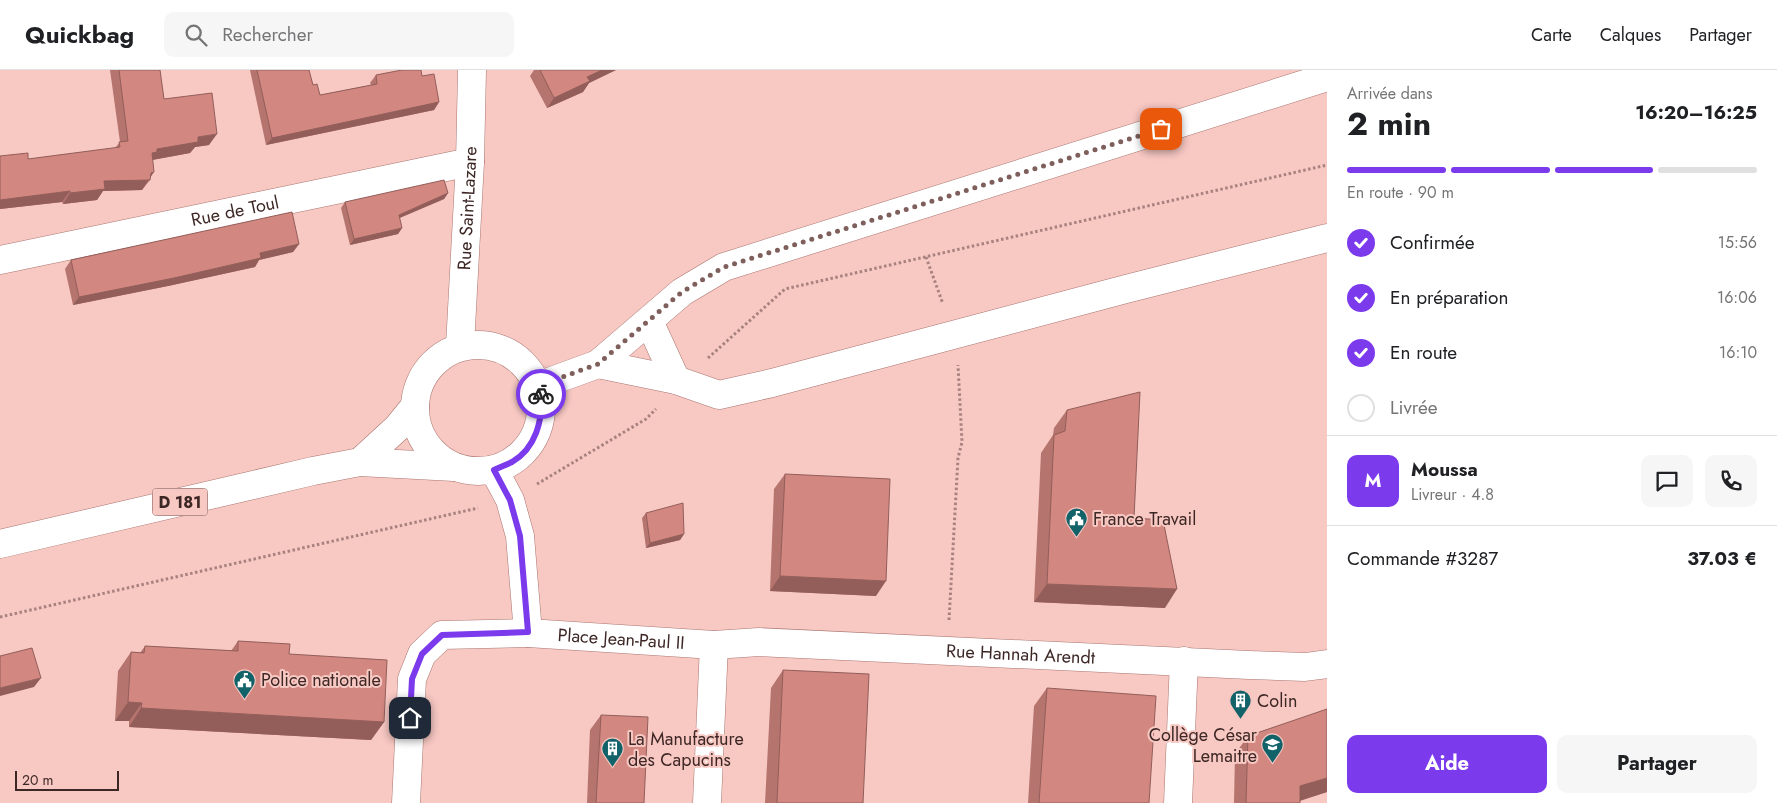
<!DOCTYPE html>
<html lang="fr">
<head>
<meta charset="utf-8">
<style>
	:root { --surface:#fff; --page:#f6f6f6; --text:#202124; --muted:#757577; --line:#e0e0e0; --accent:#7c3aed }
	body { margin:0; font-family:Jost,sans-serif; background:var(--page); color:var(--text); height:100vh; display:flex; flex-direction:column; font-size:19px; white-space:nowrap }
	* { box-sizing:border-box; margin:0 }
	p { font-size:16px; color:var(--muted) }
	.icon { flex:none; width:28px; height:28px; fill:none; stroke:currentColor; stroke-width:2; stroke-linecap:round; stroke-linejoin:round }
	.map { position:relative; flex:1; overflow:hidden }
	.side { display:flex; flex-direction:column; background:var(--surface); width:450px }
	.side>* { flex:none }
	.scale { position:absolute; left:15px; bottom:12px; width:104px; box-sizing:border-box; padding-left:5px; border:2px solid #3d2725; border-top:0; font-size:14px; line-height:18px; white-space:nowrap; color:#3d2725; -webkit-text-stroke:4px #f8c8c3; paint-order:stroke }
	.pin { position:absolute; display:grid; place-items:center; width:42px; height:42px; color:#fff; margin:-21px; border-radius:10px; box-shadow:0 2px 8px #0006 }
	.courier { position:absolute; display:grid; place-items:center; width:50px; height:50px; margin:-25px; border:4px solid #7c3aed; border-radius:50%; background:#fff; color:#222; box-shadow:0 1px 6px #0007 }
	.head em { font-style:normal; font-weight:700 }
	.head div { display:flex; flex-direction:column-reverse }
	.head { display:flex; align-items:center; justify-content:space-between; height:85px; padding:0 20px }
	h1 { font-size:32px; font-weight:700; line-height:38px }
	.bar { display:grid; grid-template-columns:repeat(4,1fr); gap:8px 5px; align-content:center; height:60px; padding:0 20px }
	.bar i { height:6px; border-radius:4px; background:var(--line) }
	.bar .current { background:var(--accent) }
	.bar p { grid-column:span 4 }
	.line { display:flex; align-items:center; gap:12px; padding:0 20px; border-top:1px solid var(--line) }
	.line div { flex:1 }
	.round { display:grid; place-items:center; flex:none; width:52px; height:52px; border-radius:10px; background:var(--page) }
	ol { padding:0 20px; list-style:none }
	li { display:flex; align-items:center; gap:15px; height:55px }
	li p { margin-inline-start:auto }
	li .icon { padding:5px; border-radius:50%; background:var(--accent); color:#fff; stroke-width:4 }
	li:last-child { color:var(--muted) }
	li i { width:28px; height:28px; border:2px solid var(--line); border-radius:50% }
	.button { display:flex; gap:10px; margin-top:auto; padding:10px 20px }
	.button a { flex:1; height:58px; border-radius:10px; background:var(--accent); color:#fff; font-size:20px; font-weight:700; line-height:58px; text-align:center }
	.button a+a { background:var(--page); color:var(--text) }
	header { display:flex; align-items:center; gap:30px; box-sizing:border-box; height:70px; padding:0 25px; background:var(--surface); border-bottom:1px solid var(--line) }
	header strong { font-size:24px }
	nav { display:flex; gap:28px; margin-inline-start:auto; font-size:18px }
	.search { width:350px; height:45px; background:var(--page); display:flex; align-items:center; gap:12px; box-sizing:border-box; padding:0 18px; border-radius:10px; color:var(--muted); font-size:19px }
	main { display:flex; flex:1; min-height:0 }
	.map>svg:first-child { display:block }
	.lines { fill:none; stroke-linecap:round; stroke-linejoin:round }
	.minor-casing { stroke:#aa7570; stroke-width:29 }
	.major-casing { stroke:#aa7570; stroke-width:29 }
	.path { stroke:#a7827e; stroke-width:3; stroke-dasharray:2.5 2.5; stroke-linecap:butt }
	.minor { stroke:#fff; stroke-width:28 }
	.major { stroke:#fff; stroke-width:28 }
	.wall { fill:#b5746e }
	.shaded-wall { fill:#935e5a }
	.building { fill:#d28780; stroke:#935e5a }
	.done { stroke:#7e5f5c; stroke-width:5; stroke-dasharray:0 9 }
	.route { stroke:#7c3aed; stroke-width:6 }
	.labels { text-anchor:middle; stroke-width:4; stroke-linejoin:round; paint-order:stroke }
	.shield { fill:#f8c8c3; stroke:#755754; stroke-width:1 }
	.shield-label { font-size:16px; font-weight:bold; fill:#3d2725 }
	.street-label { font-size:18px; fill:#3d2725; stroke:#f8c8c3 }
	.poi-label { font-size:18px; fill:#3d2725; stroke:#f8c8c3; text-anchor:start }
</style>
</head>
<body>
<header>
<strong>Quickbag</strong>
<div class="search"><svg class="icon" aria-label="search" viewBox="0 0 24 24"><circle cx="10" cy="10" r="6"/><path d="M15 15l6 6"/></svg>Rechercher</div>
<nav><a>Carte</a><a>Calques</a><a>Partager</a></nav>
</header>
<main>
<div class="map">
<svg width="1327" height="733" viewBox="0 0 1327 733">
	<rect width="100%" height="100%" fill="#f8c8c3"/>
	<g class="lines">
		<defs>
			<g id="minor">
				<path id="s1" d="M0,190l470,-98"/>
				<path d="M649,251l27,59"/>
				<path id="s2" d="M460,276l10,-184 2,-92"/>
				<path d="M598,294l78,16 43,15 53,-12 354,-94 201,-51"/>
				<path id="s3" d="M494,400l16,30 10,36 8,97 186,12 45,-3 490,23 56,2 22,-3"/>
				<path d="M406,733l6,-124 10,-25 20,-19 86,-2"/>
				<path d="M707,733l7,-158"/>
				<path d="M1178,733l6,-142"/>
			</g>
			<g id="major">
				<circle cx="478" cy="338" r="63"/>
				<path d="M538,316l60,-22 84,-72 42,-25 603,-190"/>
				<path d="M360,392l37,-34 18,-22"/>
				<path d="M0,474l313,-73 47,-9 94,5"/>
			</g>
		</defs>
		<use href="#minor" class="minor-casing"/>
		<use href="#major" class="major-casing"/>
		<g class="path">
			<path d="M926,187l17,47"/>
			<path d="M708,288l77,-69 542,-124"/>
			<path d="M537,414l109,-65 10,-10"/>
			<path d="M0,547l478,-109"/>
			<path d="M949,550l9,-162 4,-16 -4,-77"/>
		</g>
		<use href="#minor" class="minor"/>
		<use href="#major" class="major"/>
	</g>
	<g class="wall">
		<path d="M110,0h50l4,29 45,46 -14,2 -5,6 -38,7 -2,20 -8,10 -39,1 -6,9 -34,4 -1,-2 -62,7v-53l28,3 87,-11 5,-6z"/>
		<path d="M250,0h59l4,15 7,10 51,-10 -1,-2 6,-8 46,1 17,26 -5,8 -168,35z"/>
		<path d="M534,0h82l-27,13 -6,9 -36,16 -17,-32z"/>
		<path d="M448,123l-4,6 -45,19 3,10 -4,6 -48,11 -9,-37 4,-6z"/>
		<path d="M299,174l-6,8 -34,8 -4,7 -87,19 -95,19 -8,-36 6,-9z"/>
		<path d="M1067,340l67,108 31,90 -131,-6 7,-149 12,-18 1,-7z"/>
		<path d="M785,404l91,122 -106,-5 4,-102z"/>
		<path d="M646,443l38,21 -4,6 -34,8 -4,-30z"/>
		<path d="M238,571l51,13 95,68 -13,18 -242,-13v-6h-14l3,-50 13,-19 9,1 5,-7 86,5z"/>
		<path d="M783,600l80,133h-98l6,-115z"/>
		<path d="M1047,618l102,115h-121l6,-97z"/>
		<path d="M601,645l43,88h-57l3,-73z"/>
		<path d="M1248,666l79,56 -27,9v2h-66l1,-49z"/>
	</g>
	<g class="shaded-wall">
		<path d="M602,0h14l-27,13 -6,9 -36,16 7,-10 33,-21z"/>
		<path d="M439,32l-5,8 -168,35 6,-7z"/>
		<path d="M217,64l-8,11 -14,2 -5,6 -38,7v-7l5,-4 41,-12z"/>
		<path d="M154,102l-12,18 -39,1 -6,9 -34,4 7,-11 34,-12z"/>
		<path d="M70,121l-8,11 -62,7v-9z"/>
		<path d="M448,123l-4,6 -49,21 4,-5z"/>
		<path d="M402,158l-4,6 -48,11 4,-6z"/>
		<path d="M299,174l-6,8 -34,8 -4,7 -87,19 -95,19 6,-8z"/>
		<path d="M684,464l-4,6 -34,8 4,-5z"/>
		<path d="M780,506l106,5 -10,15 -106,-5z"/>
		<path d="M1047,514l130,5 -12,19 -131,-6z"/>
		<path d="M41,608l-7,9 -34,9v-8z"/>
		<path d="M128,632l14,1 -13,18h-14z"/>
		<path d="M141,638l243,14 -13,18 -242,-13z"/>
		<path d="M1327,708v14l-35,11 8,-17z"/>
	</g>
	<g class="building">
		<path d="M119,0h41l4,29 48,-6 5,41 -19,3v5l-41,7v3l-5,1 2,19 -3,1 -1,7 -46,1 1,8 -35,4v-2l-70,9v-44l28,-3v6l92,-12 -1,-5 9,-1z"/>
		<path d="M257,0h52l4,15 4,-1 3,11 57,-11 -1,-9 26,-5h19l1,6 12,-2 5,28 -167,36z"/>
		<path d="M540,0h62l-15,7 3,4 -36,17z"/>
		<path d="M444,110l4,13 -49,22 3,13 -48,11 -9,-37z"/>
		<path d="M292,142l7,32 -39,9 1,5 -87,20 -95,19 -8,-37z"/>
		<path d="M1140,322l-6,126 29,2 14,69 -130,-5 7,-149 11,-4 2,-21z"/>
		<path d="M785,404l105,5 -4,102 -106,-5z"/>
		<path d="M683,433l1,31 -34,9 -4,-30z"/>
		<path d="M238,571l52,3 -1,10 98,6 -3,62 -243,-14 1,-5 -14,-1 3,-50 13,1 1,-7 93,5z"/>
		<path d="M32,578l9,30 -41,10v-32z"/>
		<path d="M783,600l86,4 -6,129h-86z"/>
		<path d="M1047,618l109,8 -7,107h-110z"/>
		<path d="M1327,639v69l-27,8v17h-54l2,-67z"/>
		<path d="M601,645l47,2 -4,86h-48z"/>
	</g>
	<g class="lines">
		<path class="done" d="M541,324l-3,-8 60,-22 84,-72 42,-25 437,-138"/>
		<path class="route" d="M410,648l2,-39 10,-25 20,-19 86,-3 -8,-96 -10,-36 -16,-30c6,-3 12,-5 18,-8 24,-14 31,-42 29,-68"/>
	</g>
	<defs>
		<symbol id="civic-pin" viewBox="-11 -11 22 30"><path d="M0 17L-7.5 6A9.5 9.5 0 1 1 7.5 6Z" fill="#126269" stroke="#f8c8c3"/><path d="M-.6-6.5H3V-4.5H.6V-3L4-1V1h2V6H-6V1h2V-1L-.6-3ZM-1.2 2.5V6h2.4V2.5Z" fill="#fff"/></symbol>
		<symbol id="building-pin" viewBox="-11 -11 22 30"><path d="M0 17L-7.5 6A9.5 9.5 0 1 1 7.5 6Z" fill="#126269" stroke="#f8c8c3"/><path d="M-4-6H4V6H1V3H-1V6H-4ZM-2.5-4.3h1.7v1.8h-1.7ZM.8-4.3h1.7v1.8H.8ZM-2.5-1h1.7V.8h-1.7ZM.8-1h1.7V.8H.8Z" fill="#fff"/></symbol>
		<symbol id="school-pin" viewBox="-11 -11 22 30"><path d="M0 17L-7.5 6A9.5 9.5 0 1 1 7.5 6Z" fill="#126269" stroke="#f8c8c3"/><path d="M0-5L7-2L0 1L-7-2ZM-4 1L0 2.5L4 1V4Q0 6-4 4Z" fill="#fff"/></symbol>
	</defs>
	<g fill-rule="evenodd">
		<use href="#civic-pin" x="1064" y="436" width="25" height="34"/>
		<use href="#civic-pin" x="232" y="598" width="25" height="34"/>
		<use href="#building-pin" x="1228" y="618" width="25" height="34"/>
		<use href="#school-pin" x="1260" y="662" width="25" height="34"/>
		<use href="#building-pin" x="600" y="666" width="25" height="34"/>
	</g>
	<g class="labels">
		<rect class="shield" x="152.5" y="418.5" width="55" height="27" rx="4"/>
		<g class="shield-label">
			<text x="180" y="438">D 181</text>
		</g>
		<g class="street-label">
			<text dy="6" stroke="none"><textPath href="#s2" startOffset="138">Rue Saint-Lazare</textPath></text>
			<text dy="6" stroke="none"><textPath href="#s1" startOffset="240">Rue de Toul</textPath></text>
			<text dy="6" stroke="none"><textPath href="#s3" startOffset="262">Place Jean-Paul II</textPath></text>
			<text dy="6" stroke="none"><textPath href="#s3" startOffset="662">Rue Hannah Arendt</textPath></text>
		</g>
		<g class="poi-label">
			<text x="1093" y="455">France Travail</text>
			<text x="261" y="616">Police nationale</text>
			<text x="1257" y="637">Colin</text>
			<text x="1257" y="671" text-anchor="end">Collège César<tspan x="1257" dy="21">Lemaitre</tspan></text>
			<text x="628" y="675">La Manufacture<tspan x="628" dy="21">des Capucins</tspan></text>
		</g>
	</g>
</svg>
<div class="scale">20 m</div>
<div class="pin" style="left:1161px;top:59px;background:#ea580c"><svg class="icon" aria-label="bag" viewBox="0 0 24 24"><path d="M5 8h14l-1 12H6zM9 8a3 3 0 0 1 6 0"/></svg></div>
<div class="pin" style="left:410px;top:648px;background:#1f2937"><svg class="icon" aria-label="home" viewBox="0 0 24 24"><path d="M3 11l9-7 9 7M6 9v11h12V9"/></svg></div>
<div class="courier" style="left:541px;top:324px"><svg class="icon" aria-label="bike" viewBox="0 0 24 24"><circle cx="6" cy="16" r="4"/><circle cx="18" cy="16" r="4"/><path d="M6 16l4-8h5l3 8M10 8l3 8H6M13 5h3"/></svg></div>
</div>
<section class="side">
<div class="head"><div><h1>2 min</h1><p>Arrivée dans</p></div><em>16:20–16:25</em></div>
<div class="bar"><i class="current"></i><i class="current"></i><i class="current"></i><i></i><p>En route · 90 m</p></div>
<ol>
<li><svg class="icon" aria-label="check" viewBox="0 0 24 24"><path d="M5 12l5 5 9-10"/></svg>Confirmée<p>15:56</p></li>
<li><svg class="icon" aria-label="check" viewBox="0 0 24 24"><path d="M5 12l5 5 9-10"/></svg>En préparation<p>16:06</p></li>
<li><svg class="icon" aria-label="check" viewBox="0 0 24 24"><path d="M5 12l5 5 9-10"/></svg>En route<p>16:10</p></li>
<li><i></i>Livrée</li>
</ol>
<div class="line" style="height:90px"><b class="round" style="background:var(--accent);color:#fff">M</b><div><b>Moussa</b><p>Livreur · 4.8</p></div><a class="round"><svg class="icon" aria-label="chat" viewBox="0 0 24 24"><path d="M4 5h16v11H9l-5 4z"/></svg></a><a class="round"><svg class="icon" aria-label="phone" viewBox="0 0 24 24"><path d="M5 4h4l2 5-3 2q2 4 5 5l2-3 5 2v4C11 20 4 13 5 4z"/></svg></a></div>
<div class="line" style="height:65px"><div>Commande #3287</div><b>37.03 €</b></div>
<div class="button"><a>Aide</a><a>Partager</a></div>
</section>
</main>
</body>
</html>
